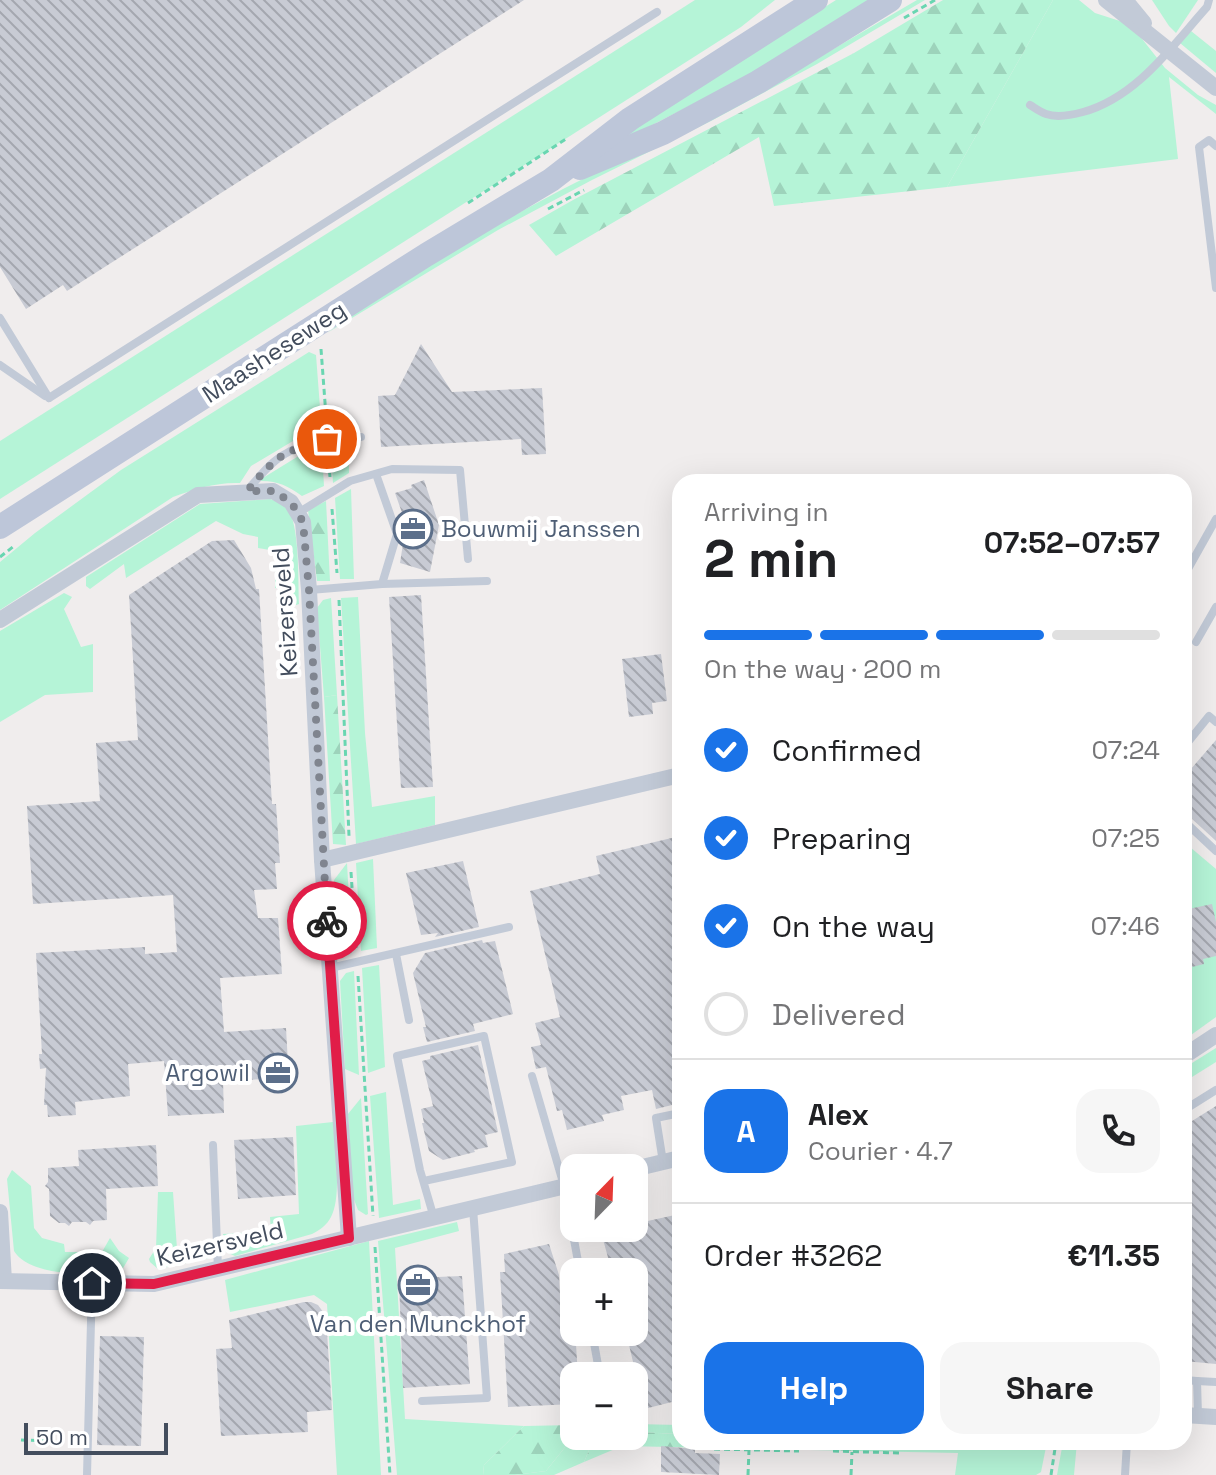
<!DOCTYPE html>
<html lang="en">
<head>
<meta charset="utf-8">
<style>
	:root { --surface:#fff; --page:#f6f6f6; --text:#202124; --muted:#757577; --line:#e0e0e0; --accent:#1a73e8 }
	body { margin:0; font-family:"Space Grotesk",sans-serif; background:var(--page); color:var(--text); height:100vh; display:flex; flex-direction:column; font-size:30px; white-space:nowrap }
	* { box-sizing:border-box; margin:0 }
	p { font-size:26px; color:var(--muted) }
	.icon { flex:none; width:44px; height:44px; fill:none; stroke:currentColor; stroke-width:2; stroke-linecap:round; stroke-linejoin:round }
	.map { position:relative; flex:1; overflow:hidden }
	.panel { position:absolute; left:672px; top:474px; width:520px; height:976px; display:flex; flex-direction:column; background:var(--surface); border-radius:24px; box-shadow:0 8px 32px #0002 }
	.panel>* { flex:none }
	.needle { width:52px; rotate:23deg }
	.fabs { position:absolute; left:560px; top:1154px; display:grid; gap:16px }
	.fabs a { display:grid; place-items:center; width:88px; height:88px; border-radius:16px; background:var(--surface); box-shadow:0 8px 32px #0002; font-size:40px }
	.scale { position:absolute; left:24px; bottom:20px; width:144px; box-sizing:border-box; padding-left:8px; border:4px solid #434d5d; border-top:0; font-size:22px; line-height:28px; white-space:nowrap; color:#434d5d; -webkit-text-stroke:6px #fff; paint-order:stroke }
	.pin { position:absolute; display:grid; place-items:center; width:68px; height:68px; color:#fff; margin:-34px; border:4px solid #fff; border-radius:50%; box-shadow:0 2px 8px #0007 }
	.courier { position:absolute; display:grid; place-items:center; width:80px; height:80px; margin:-40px; border:6px solid #e11d48; border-radius:50%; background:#fff; color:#222; box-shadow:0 2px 10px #0007 }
	.overview em { font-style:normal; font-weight:700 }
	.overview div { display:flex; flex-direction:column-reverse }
	.overview { display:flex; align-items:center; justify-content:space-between; height:136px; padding:0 32px }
	h1 { font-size:52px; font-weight:700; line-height:60px }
	.bar { display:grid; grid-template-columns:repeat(4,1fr); gap:12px 8px; align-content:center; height:96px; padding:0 32px }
	.bar i { height:10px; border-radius:6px; background:var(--line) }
	.bar .active { background:var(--accent) }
	.bar p { grid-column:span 4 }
	.line { display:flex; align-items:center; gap:20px; padding:0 32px; border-top:2px solid var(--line) }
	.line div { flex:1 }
	.round { display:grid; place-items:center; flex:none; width:84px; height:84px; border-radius:24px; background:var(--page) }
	ol { padding:0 32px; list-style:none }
	li { display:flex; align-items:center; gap:24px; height:88px }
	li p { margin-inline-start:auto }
	li .icon { padding:8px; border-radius:50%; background:var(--accent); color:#fff; stroke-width:4 }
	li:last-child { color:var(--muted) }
	li i { width:44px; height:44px; border:4px solid var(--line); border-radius:50% }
	.primary-button { display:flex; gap:16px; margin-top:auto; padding:16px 32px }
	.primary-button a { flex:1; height:92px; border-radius:24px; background:var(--accent); color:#fff; font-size:32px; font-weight:700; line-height:92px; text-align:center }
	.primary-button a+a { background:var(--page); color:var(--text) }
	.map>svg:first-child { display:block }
	.grass { fill:#b5f4d7 }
	.forest { fill:url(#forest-firs) }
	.building { fill:url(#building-back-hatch) }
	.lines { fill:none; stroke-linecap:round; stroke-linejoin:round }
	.path { stroke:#69d6b1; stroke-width:3; stroke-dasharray:6 4; stroke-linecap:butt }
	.lane { stroke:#c2cad7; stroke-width:8 }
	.street { stroke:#c2cad7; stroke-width:16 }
	.secondary { stroke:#bdc6d9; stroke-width:24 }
	.done { stroke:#80858f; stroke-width:8; stroke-dasharray:0 14.4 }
	.route { stroke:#e11d48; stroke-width:10 }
	.labels { text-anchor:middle; stroke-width:8; stroke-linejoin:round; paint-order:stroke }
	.street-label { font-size:24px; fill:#434d5d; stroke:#fff }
	.service-label { font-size:24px; fill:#4e5e75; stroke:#fff; text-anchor:start }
</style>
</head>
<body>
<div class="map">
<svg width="1216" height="1475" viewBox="0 0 1216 1475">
	<defs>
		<pattern id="forest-firs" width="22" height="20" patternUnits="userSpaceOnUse" patternTransform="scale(2)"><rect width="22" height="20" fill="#b5f4d7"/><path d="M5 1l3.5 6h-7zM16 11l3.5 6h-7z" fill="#9dd3bb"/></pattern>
		<pattern id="building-back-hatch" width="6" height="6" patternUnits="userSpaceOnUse" patternTransform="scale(2)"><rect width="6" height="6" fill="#c8cbd4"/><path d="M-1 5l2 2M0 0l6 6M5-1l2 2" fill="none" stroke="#a4a7af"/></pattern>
	</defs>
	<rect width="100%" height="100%" fill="#f0eded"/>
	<g class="grass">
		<path d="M695,0h80l-34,27 -741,472v-58z"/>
		<path d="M836,0h38l-80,52 -167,86 -1,-5z"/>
		<path d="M917,0h8l-108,64 -106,57 -119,59 -94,50 -171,103 80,-56 83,-49 73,-39 226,-114z"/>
		<path d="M1053,0h26l16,13 28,9 16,13 26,33 33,27 18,10v9l-47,-37 9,82 -231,28z"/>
		<path d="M1152,0h46l-22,33 -7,-7z"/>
		<path d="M1191,31l25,20v22l-36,-30z"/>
		<path d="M309,352l7,3 6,79 -29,7 -42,25 -11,17c-24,-1 -45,6 -67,14l-173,113v-48l35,-29 86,-63z"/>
		<path d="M320,451l2,1 2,34 -22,10c-15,-11 -26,-16 -44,-15l39,-24z"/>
		<path d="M349,452v21l-16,10 -2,-30z"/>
		<path d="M351,489l3,90h-14l-5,-81z"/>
		<path d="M270,499c6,2 13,4 17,9 13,15 11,75 12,96l-9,3 -1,-18 -14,-1 1,-37 -18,-3v-11l-15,-3 -27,-13 -90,57 -2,-14 -34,25 -4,-3v-9l114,-73z"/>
		<path d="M64,593l8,4 -8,12 17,38 12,-3v48l-48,3 -45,27v-91z"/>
		<path d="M358,597l7,136 7,74 63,-11v29l-79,19 -15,-246z"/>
		<path d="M331,598l6,97 -13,2 -7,-89 6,-8z"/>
		<path d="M1184,842l32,27v148l-32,23z"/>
		<path d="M373,859l4,89 -16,3 -5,-88z"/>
		<path d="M347,863l5,90 -14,2 -4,-75z"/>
		<path d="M379,965l6,102 -17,6 -6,-105z"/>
		<path d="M354,971l5,104 -14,-6 -5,-88 6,-8z"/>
		<path d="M1216,1048v14l-32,20v-14z"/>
		<path d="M386,1092l7,113 27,-6 1,10 -42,9 -9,-122z"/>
		<path d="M361,1098l7,116 -2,1 -8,-5 -5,-13 -5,-83z"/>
		<path d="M333,1122c2,24 9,75 -2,95 -4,8 -11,13 -19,17l-77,22 -11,-5 -1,-17 48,-3 -1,-14 29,-3 -3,-88z"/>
		<path d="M12,1170l19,16 3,42 8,10 22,6 1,8h37l8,-14 9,13 10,7 -10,17c-29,-2 -88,3 -105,-24l-7,-72z"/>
		<path d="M158,1192h15l4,57 9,-1 22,-7 6,9 -4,8 -52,11 -8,-7 -1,-3 7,-11z"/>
		<path d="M457,1222l2,9 -64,17 10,171 119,7 -40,39 -1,10h-86l-19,-234z"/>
		<path d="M369,1241l12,234h-44l-10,-171 -13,-9 -84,17 -5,-32z"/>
		<path d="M634,1424l46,1v9l-46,-2z"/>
		<path d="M574,1436h21l-11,26 -30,13h-40l32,-4z"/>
		<path d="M859,1442h188l-6,30 -5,3h-81l3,-22 -100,-2z"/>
		<path d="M1063,1442h14l-3,33h-17z"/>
	</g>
	<g class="forest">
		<path d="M943,0h110l-106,187 -173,19 -15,-69 -203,119 -27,-31 44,-25 281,-147z"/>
		<path d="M326,501l4,80h-13l-9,-71z"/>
		<path d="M337,695l9,150 -13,-1 -9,-147z"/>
		<path d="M574,1425v11l-28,35 -31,4h-32l1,-10 40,-39z"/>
		<path d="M634,1432l46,2v8h179l-1,9 -236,-5 -38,16 11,-26h39z"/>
	</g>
	<g class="building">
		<path d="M0,0h524l-457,291 -4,-6 -37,24 -26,-42z"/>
		<path d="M421,344l31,48 90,-4 4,66 -24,1 -1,-16 -140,8 -3,-51 17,-1z"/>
		<path d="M424,480l15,45 -9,47 -30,-9 6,-39 -11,-31 17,-5 -1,-3z"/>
		<path d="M234,540l17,28 5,21h3l13,215h4l4,59h-5l2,26 -23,1 4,28h20l4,56 -62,4 4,54 62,-4 3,53 -23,1v-3l-43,2 1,32 -56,3 -4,-55 -36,3 2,32 -55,6 1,13 -28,2 -1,-12h-3l2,-37 -6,1 -1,-15h3l-6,-101 109,-6v7l32,-2 -4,-57 -140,9 -6,-98 73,-5 -4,-58 42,-3 -9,-145 83,-54z"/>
		<path d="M421,595l12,192 -32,1 -12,-191z"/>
		<path d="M661,654l6,47 -15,2 1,11 -24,3 -7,-58z"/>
		<path d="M1216,740v101l-27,-25 -5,-2v-37z"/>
		<path d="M680,836v267l-24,6 -4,-19 -31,6 3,14 -22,5 2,6 -37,9 -5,-20 -5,1 -11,-44 -10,2 -5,-22 10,-2 -6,-22 25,-6 -30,-126 70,-17 -4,-18z"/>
		<path d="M463,861l16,66 -44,10 3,-4 -17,2 -15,-62z"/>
		<path d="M1212,904l4,18v34l-13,3 1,5 -20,5v-59z"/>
		<path d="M482,940l1,3 12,-2 18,73 -40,10 2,7 -48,11 -4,-15h3l-13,-54 12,-20z"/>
		<path d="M478,1045l20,87 -13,3 3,12 -14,3 1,2 -32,8 -14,-9 -7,-28h2l-3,-14 12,-3 -11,-45 8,-2v-3z"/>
		<path d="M1216,1106v258l-32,-3v-235z"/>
		<path d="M293,1137l3,58 -58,4 -4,-59z"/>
		<path d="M156,1145l2,41 -52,3 1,31 -14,1 -3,4 -4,-3h-14l-3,4 -4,-3h-6l-9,-7 -1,-27 -4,-3 3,-4v-14l31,-2 -1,-16z"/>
		<path d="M675,1215l5,22v163l-36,9 -18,-77h8v-60h-22l-11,-40 18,-4h15v-4z"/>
		<path d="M549,1244l10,31 2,39 13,-1 4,63h-4v28l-66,3 -8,-135h5l-1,-18z"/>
		<path d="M430,1271l7,6 25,-1 8,108 -67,4 -4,-108 24,-2z"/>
		<path d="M304,1302h7l7,3 8,11 6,94 -25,2 1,20 -87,4 -5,-87 16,-1 -3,-28z"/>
		<path d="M100,1336l44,1 -3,109 -44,-1z"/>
		<path d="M661,1446l34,3v4l25,1 -1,21 -58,-3z"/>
	</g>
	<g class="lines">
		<g class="path">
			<path d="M904,18l31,-18"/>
			<path d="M468,203l98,-64"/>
			<path d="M548,209l36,-19"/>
			<path d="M321,349l6,80"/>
			<path d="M328,453l2,24"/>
			<path d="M332,509l5,64"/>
			<path d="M0,557l14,-11"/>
			<path d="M339,600l10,236"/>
			<path d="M351,872l5,76"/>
			<path d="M358,976l15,240"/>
			<path d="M375,1247l15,228"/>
			<path d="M21,1440l27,1"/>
			<path d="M714,1449l85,2"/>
			<path d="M833,1451l67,2"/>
			<path d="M748,1475l1,-25"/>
			<path d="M851,1475l1,-23"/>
			<path d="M1051,1475l5,-33"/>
		</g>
		<g class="lane">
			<path d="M1030,105c5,3 10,7 16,9 11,4 26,1 37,-2 54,-15 89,-66 124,-105l2,-7"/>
			<path d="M1216,146l-7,-6 -10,7 17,141"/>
			<path d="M0,318l49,80"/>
			<path d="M0,365l45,31"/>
			<path d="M49,398l608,-386"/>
			<path d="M247,490c12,-12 23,-28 38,-36 20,-13 53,-15 76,-17"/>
			<path d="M298,513l52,-32 42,-12 68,1 8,89"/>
			<path d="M1184,576l32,-57"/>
			<path d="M382,584l105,-3"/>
			<path d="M310,590l72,-6 15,-50 -21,-60"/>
			<path d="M1196,642l20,-35"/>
			<path d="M1184,747l25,-31 7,6"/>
			<path d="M1184,821l32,30"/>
			<path d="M396,954l13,66"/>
			<path d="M330,968l179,-41"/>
			<path d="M532,1076l32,110 16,86"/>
			<path d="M1184,1110l32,-20"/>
			<path d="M213,1145l5,124"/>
			<path d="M663,1162l-7,-44 24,-5"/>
			<path d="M424,1181l88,-19 -28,-126 -87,20 23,114 14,48"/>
			<path d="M592,1332l8,44"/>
			<path d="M1184,1380l13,1 1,34"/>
			<path d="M1197,1381l19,1"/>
			<path d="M422,1401l65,-3 -14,-190"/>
			<path d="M87,1475l5,-192"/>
			<path d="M1125,1475l2,-33"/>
		</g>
		<g class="street">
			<path d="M1106,0l110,88"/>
			<path d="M1125,0l19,23"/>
			<path d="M0,620l198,-125 75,-4 18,11 12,20 6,68 13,270 27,378"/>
			<path d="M322,860l358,-85"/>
			<path d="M1184,1056l32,-21"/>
			<path d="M634,1169l46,-11"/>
			<path d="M0,1212l4,69"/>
			<path d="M0,1281l154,3 420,-100"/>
			<path d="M1184,1415l32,2"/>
		</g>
		<g class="secondary">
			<path d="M580,168l83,-35 95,-51 132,-82"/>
			<path d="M0,527l426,-272 125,-75 79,-61 186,-119"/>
		</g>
	</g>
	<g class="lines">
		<path class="done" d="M327,921l-18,-331 -6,-68 -12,-20 -18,-11h-26l19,-22 19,-16 42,-14"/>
		<path class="route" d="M92,1283l62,1 195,-46 -22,-317"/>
	</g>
	<defs>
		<symbol id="office-ring" viewBox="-11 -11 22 22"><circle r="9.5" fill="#fff" stroke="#5c6f8a" stroke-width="1.5"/><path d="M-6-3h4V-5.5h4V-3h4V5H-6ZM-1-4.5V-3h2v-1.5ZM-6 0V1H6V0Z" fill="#5c6f8a"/></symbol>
	</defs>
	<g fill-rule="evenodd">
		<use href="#office-ring" x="391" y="507" width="44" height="44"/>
		<use href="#office-ring" x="256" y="1051" width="44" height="44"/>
		<use href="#office-ring" x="396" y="1263" width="44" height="44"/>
	</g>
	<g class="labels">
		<g class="street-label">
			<text transform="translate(274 352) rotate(-33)" y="8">Maasheseweg</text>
			<text transform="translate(285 612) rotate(-94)" y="8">Keizersveld</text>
			<text transform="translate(220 1244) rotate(-13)" y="8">Keizersveld</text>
		</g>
		<g class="service-label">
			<text x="441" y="537">Bouwmij Janssen</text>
			<text x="250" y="1081" text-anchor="end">Argowil</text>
			<text x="418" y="1332" text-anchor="middle">Van den Munckhof</text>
		</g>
	</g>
</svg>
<div class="fabs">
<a><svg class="needle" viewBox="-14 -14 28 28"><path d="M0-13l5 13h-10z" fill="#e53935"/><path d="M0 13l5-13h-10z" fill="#757577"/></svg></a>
<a>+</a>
<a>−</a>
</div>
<div class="scale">50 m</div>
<div class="pin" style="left:327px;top:439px;background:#ea580c"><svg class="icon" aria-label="bag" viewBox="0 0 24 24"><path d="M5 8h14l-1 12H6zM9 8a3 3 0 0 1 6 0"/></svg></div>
<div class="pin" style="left:92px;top:1283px;background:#1f2937"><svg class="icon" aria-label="home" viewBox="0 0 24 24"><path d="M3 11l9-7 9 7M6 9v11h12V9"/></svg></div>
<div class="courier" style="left:327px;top:921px"><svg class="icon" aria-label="bike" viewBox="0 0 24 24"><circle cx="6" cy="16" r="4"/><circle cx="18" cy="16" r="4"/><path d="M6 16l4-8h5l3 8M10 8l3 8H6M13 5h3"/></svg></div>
<section class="panel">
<div class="overview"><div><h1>2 min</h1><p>Arriving in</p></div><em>07:52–07:57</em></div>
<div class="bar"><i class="active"></i><i class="active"></i><i class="active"></i><i></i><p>On the way · 200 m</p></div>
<ol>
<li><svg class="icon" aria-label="check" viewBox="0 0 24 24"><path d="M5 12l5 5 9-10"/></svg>Confirmed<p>07:24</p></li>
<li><svg class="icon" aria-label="check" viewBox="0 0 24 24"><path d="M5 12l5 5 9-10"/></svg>Preparing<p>07:25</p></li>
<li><svg class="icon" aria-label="check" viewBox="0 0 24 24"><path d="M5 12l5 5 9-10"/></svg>On the way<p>07:46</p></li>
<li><i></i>Delivered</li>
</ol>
<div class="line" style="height:144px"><b class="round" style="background:var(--accent);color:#fff">A</b><div><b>Alex</b><p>Courier · 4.7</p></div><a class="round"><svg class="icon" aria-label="phone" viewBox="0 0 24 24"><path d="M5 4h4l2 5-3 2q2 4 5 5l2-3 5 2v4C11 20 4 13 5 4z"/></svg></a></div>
<div class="line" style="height:104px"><div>Order #3262</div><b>€11.35</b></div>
<div class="primary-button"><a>Help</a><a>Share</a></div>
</section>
</div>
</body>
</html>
